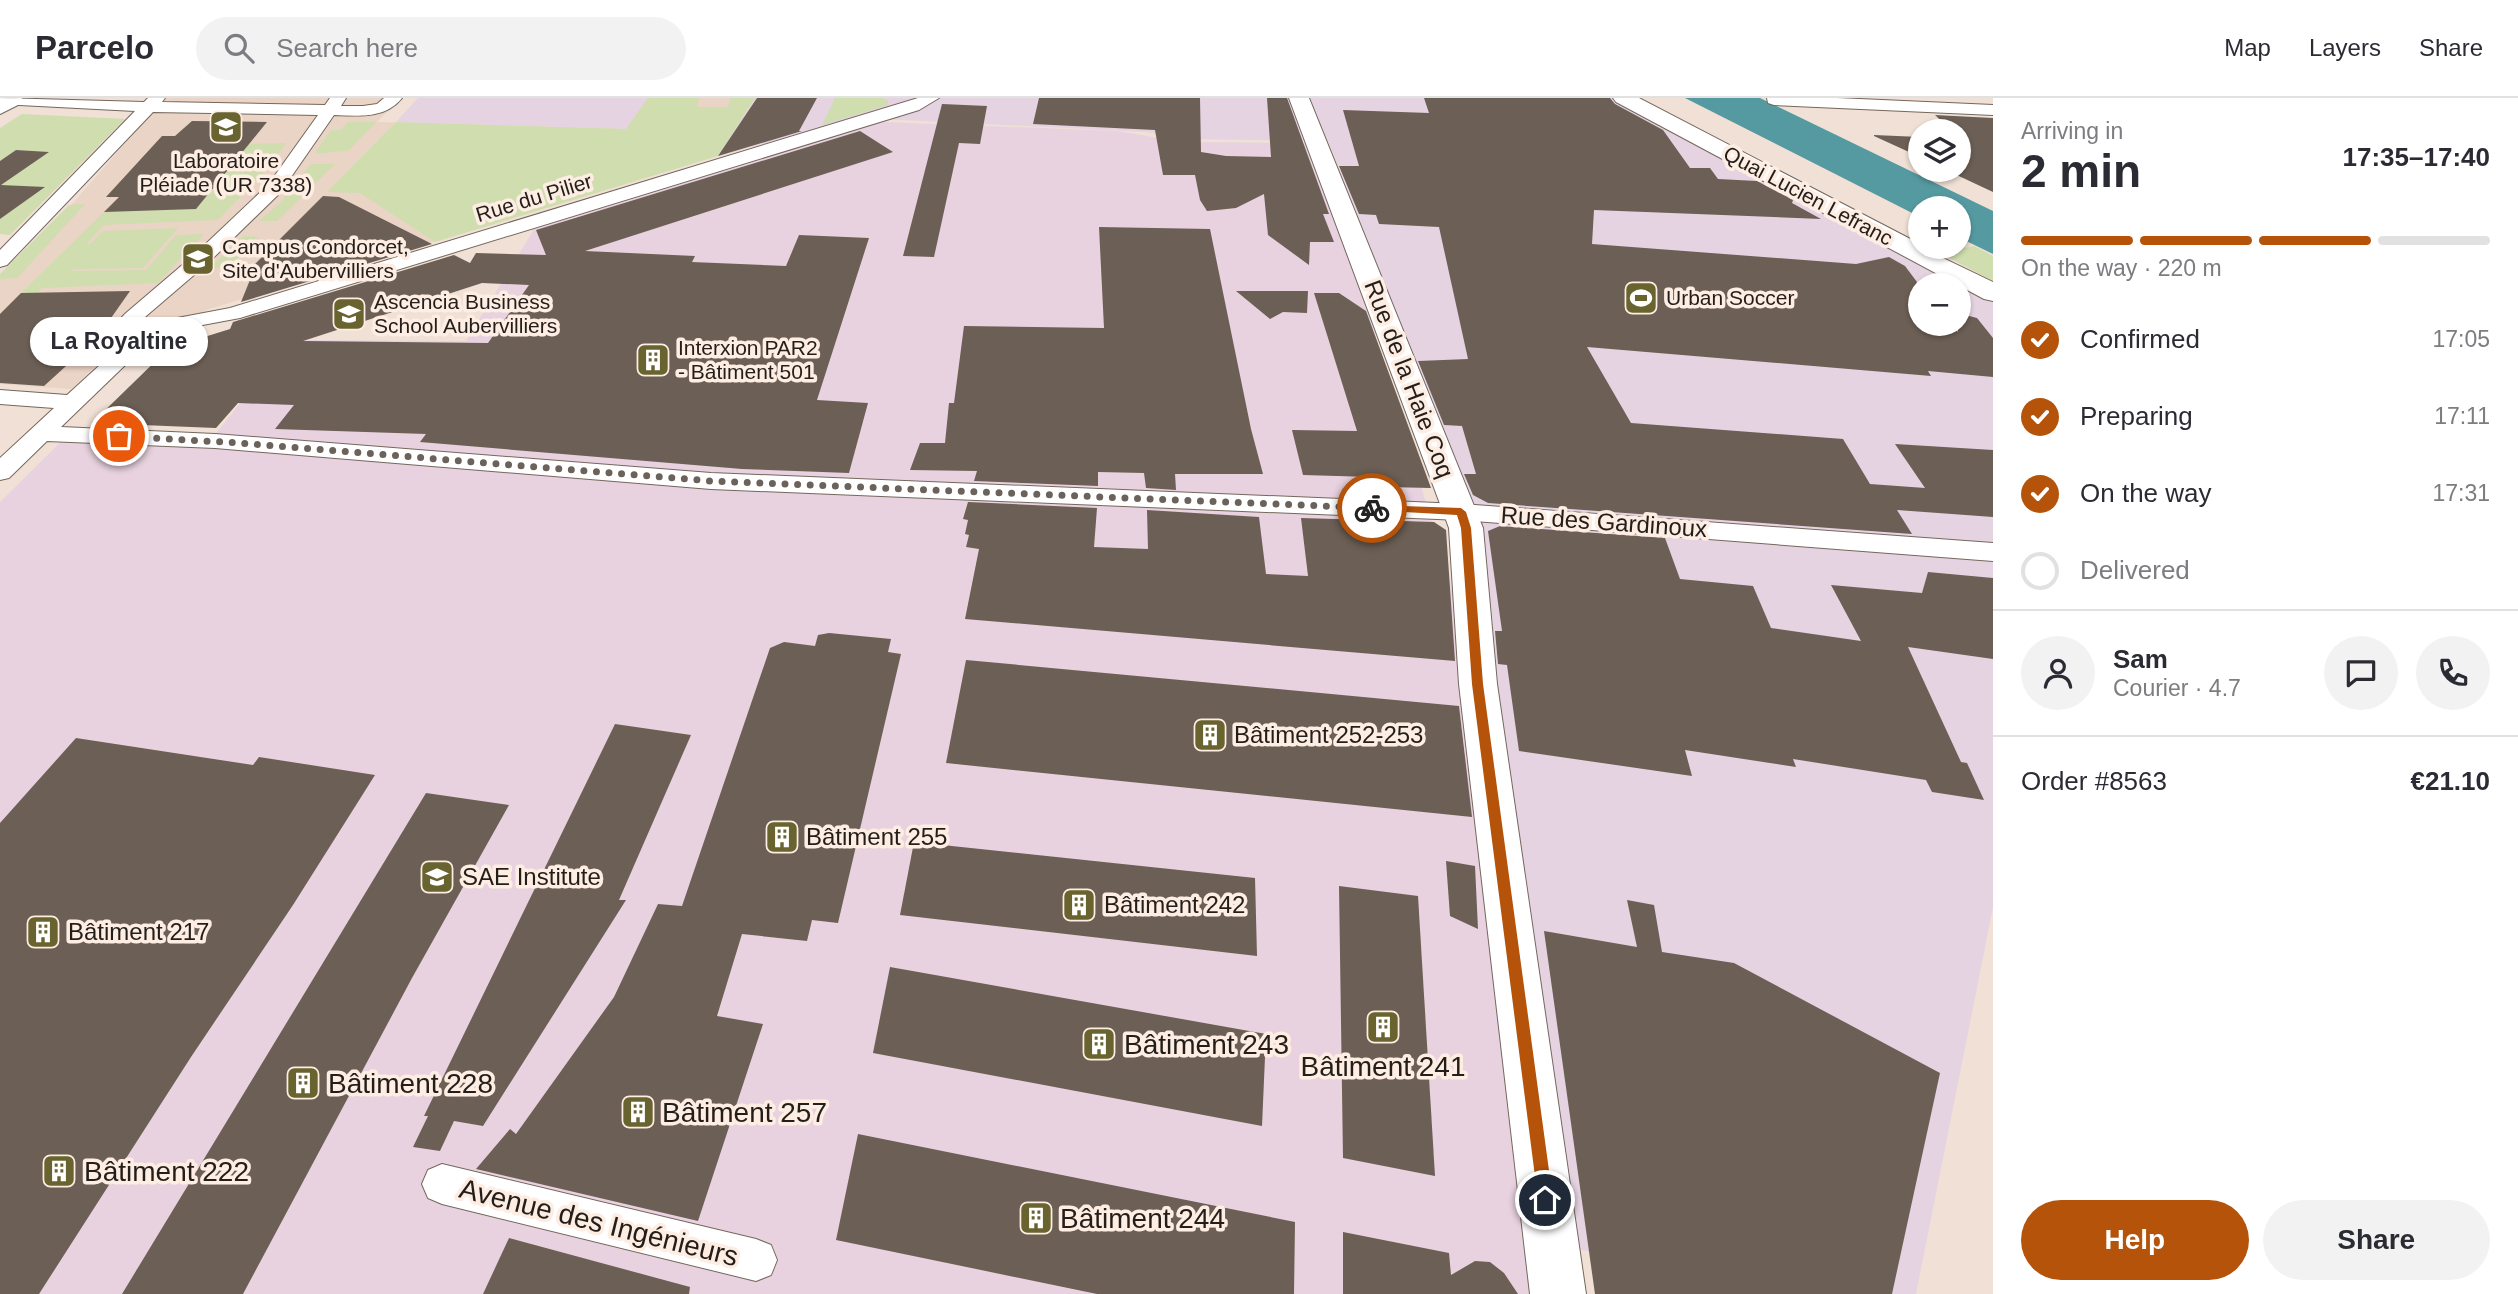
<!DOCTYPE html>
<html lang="en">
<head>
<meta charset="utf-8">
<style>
	:root { --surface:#fff; --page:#f2f2f3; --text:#2b2b33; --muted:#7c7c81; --line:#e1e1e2; --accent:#b45309 }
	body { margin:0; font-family:Arial,sans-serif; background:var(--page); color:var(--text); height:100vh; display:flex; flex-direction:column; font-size:26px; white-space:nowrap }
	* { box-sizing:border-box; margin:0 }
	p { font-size:23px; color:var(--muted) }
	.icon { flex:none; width:38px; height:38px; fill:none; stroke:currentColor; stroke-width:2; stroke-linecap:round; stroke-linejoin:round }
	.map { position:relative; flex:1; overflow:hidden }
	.panel { display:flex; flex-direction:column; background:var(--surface); width:525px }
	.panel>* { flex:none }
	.buttons { position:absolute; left:1908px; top:21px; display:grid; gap:14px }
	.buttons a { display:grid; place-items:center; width:63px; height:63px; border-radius:50%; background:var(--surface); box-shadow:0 2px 5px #0004; font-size:35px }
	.pin { position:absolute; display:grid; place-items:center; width:60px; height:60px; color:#fff; margin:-30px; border:4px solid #fff; border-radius:50%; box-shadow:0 2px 7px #0007 }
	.courier { position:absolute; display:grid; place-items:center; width:70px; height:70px; margin:-35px; border:5px solid #b45309; border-radius:50%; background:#fff; color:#222; box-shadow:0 2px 9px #0007 }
	.bubble { position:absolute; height:49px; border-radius:24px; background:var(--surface); box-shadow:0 2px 5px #0004; font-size:23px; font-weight:600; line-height:49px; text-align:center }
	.head em { font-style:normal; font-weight:600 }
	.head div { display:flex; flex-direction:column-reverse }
	.head { display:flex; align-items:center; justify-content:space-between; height:119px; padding:0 28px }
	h1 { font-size:46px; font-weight:600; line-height:52px }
	.bar { display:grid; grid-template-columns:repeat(4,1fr); gap:10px 7px; align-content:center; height:84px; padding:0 28px }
	.bar i { height:9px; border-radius:5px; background:var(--line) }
	.bar .on { background:var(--accent) }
	.bar p { grid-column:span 4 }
	.line { display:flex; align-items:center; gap:18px; padding:0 28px; border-top:2px solid var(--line) }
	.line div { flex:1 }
	.round { display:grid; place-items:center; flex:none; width:74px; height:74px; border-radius:37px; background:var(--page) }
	ol { padding:0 28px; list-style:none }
	li { display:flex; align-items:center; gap:21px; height:77px }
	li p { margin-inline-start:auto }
	li .icon { padding:7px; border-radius:50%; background:var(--accent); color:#fff; stroke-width:4 }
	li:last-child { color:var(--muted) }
	li i { width:38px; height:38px; border:4px solid var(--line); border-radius:50% }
	.button { display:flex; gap:14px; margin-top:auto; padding:14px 28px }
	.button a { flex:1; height:80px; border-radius:42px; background:var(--accent); color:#fff; font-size:28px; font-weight:600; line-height:80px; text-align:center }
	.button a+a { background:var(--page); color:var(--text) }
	header { display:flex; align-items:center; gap:42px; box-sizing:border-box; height:98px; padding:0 35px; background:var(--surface); border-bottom:2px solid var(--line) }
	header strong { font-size:33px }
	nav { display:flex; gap:38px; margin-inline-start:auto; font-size:24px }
	.search { width:490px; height:63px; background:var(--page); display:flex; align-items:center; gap:18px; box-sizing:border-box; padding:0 24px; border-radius:38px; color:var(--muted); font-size:26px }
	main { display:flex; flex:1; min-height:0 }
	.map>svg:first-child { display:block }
	.commercial { fill:#e8d2df }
	.industrial { fill:#e6d3e2; fill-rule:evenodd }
	.built { fill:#ead4c5 }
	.green { fill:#cfddaf }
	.water { fill:#559aa0 }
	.building { fill:#6c5f55; fill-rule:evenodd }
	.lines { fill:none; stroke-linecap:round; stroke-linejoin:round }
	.street-casing { stroke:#75675d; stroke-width:2 }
	.secondary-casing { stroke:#75675d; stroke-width:2 }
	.street { fill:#fff; fill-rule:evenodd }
	.secondary { fill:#fff; fill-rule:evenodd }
	.route { fill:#b45309 }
	.done { stroke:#6b625b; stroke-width:7; stroke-dasharray:0 12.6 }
	.labels { text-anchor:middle; stroke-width:7; stroke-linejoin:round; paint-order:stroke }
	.far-poi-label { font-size:21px; fill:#241e1a; stroke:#fdede2; text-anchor:start }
	.far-street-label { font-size:21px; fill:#241e1a; stroke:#fdede2 }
	.street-label { font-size:24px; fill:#241e1a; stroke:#fdede2 }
	.poi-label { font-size:24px; fill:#241e1a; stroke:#fdede2; text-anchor:start }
	.near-poi-label { font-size:28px; fill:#241e1a; stroke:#fdede2; text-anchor:start }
	.near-street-label { font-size:28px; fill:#241e1a; stroke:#fdede2 }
</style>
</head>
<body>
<header>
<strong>Parcelo</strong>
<div class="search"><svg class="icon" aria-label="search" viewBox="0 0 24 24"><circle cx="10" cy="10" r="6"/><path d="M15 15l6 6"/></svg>Search here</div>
<nav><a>Map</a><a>Layers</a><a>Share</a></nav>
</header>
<main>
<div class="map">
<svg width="1993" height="1196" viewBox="0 0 1993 1196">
	<rect width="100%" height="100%" fill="#f0e0d5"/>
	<path class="commercial" d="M883,24l235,9 64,11 135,1 147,485 76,666h-1540v-792l69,-68 144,3 78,-97 175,1 67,-110 -4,-4z"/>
	<g class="industrial">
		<path d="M418,0h230l-22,31 -230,-7z"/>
		<path d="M755,0h859l379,204v605l-77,387h-170l-19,-12 -158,-35 -101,-745 -140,-361 -146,-2 -35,-7 -287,-14 -142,38zM1920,187h38v39h-38z"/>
	</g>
	<path class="built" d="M165,0h236l-24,24 249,7 22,-31h107l-134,87 -415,125 -6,7 -45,4 -20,9 -64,59 -71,-5v-108l71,-71z"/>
	<g class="green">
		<path d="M648,0h51l-2,9h31l3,-9h24l-37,58 -283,86 -75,-49 -33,-1 69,-70 230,7z"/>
		<path d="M835,0h47l6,2v5l-66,20z"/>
		<path d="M22,16l103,5 -115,116 -10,-1v-20h7l37,-26 -43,-3 47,-33 -32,-2 -16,11v-33z"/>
		<path d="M348,24h28l-28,29c-12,0 -21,3 -33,2l16,-23h9z"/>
		<path d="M286,45l-8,11 -39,2 10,-12z"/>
		<path d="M311,66h24l-58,57h-18l21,-18z"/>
		<path d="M270,68l-52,54 -114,5 -17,18 3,1 13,-13 75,-3 -35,40 -69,1 -2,2 74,-1 30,-35 28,-1 -46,49 -116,5 -5,5h-16l83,-81 92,-3 20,-28h3l11,-13z"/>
		<path d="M85,106l-68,74 -17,1v-5l69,-69z"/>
		<path d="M243,138l16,1 -31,31 -17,-1z"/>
		<path d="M1974,148l19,10v25l-53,-28z"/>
	</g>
	<path class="water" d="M1685,0h75l233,113v43l-35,-17v-29h-38v9z"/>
	<g class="building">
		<path d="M757,0h60l-18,33h3l-84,25z"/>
		<path d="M1039,0h161l1,54 25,4 45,1 -4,-59h20l42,116h-6l11,28h-24l-1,23 -41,-30 -4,-41 -28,14 -29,3 -7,-11 -5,-25h-32l-8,-45 -122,-6z"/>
		<path d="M1424,0h186l5,6 48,26 27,38h20l8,11 39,2 36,19 -1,3 29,16 -227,-9 -2,34 264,20 33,-7 16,9 15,20v38h32l6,8v-19l19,5 16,20v39l-65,-6 3,5 -344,-29 44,76 212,16 27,45 55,4 -30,-44 98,6v67l-96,-7 15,24 -424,-31 -15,-8 -9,-21h12l-14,-48 -18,-1 -26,-64 50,-2 -29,-132 -60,-3 -3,-9 -17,-1 -20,-48h20l-16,-56 86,3z"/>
		<path d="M942,6l45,2 -7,38 -21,-1 -25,114 -31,-1z"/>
		<path d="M1935,17l58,3v74l-47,-22h12v-30h2l-2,-9h-6z"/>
		<path d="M192,23l75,1 -71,87 -92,3 15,-15h-13l56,-61h13z"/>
		<path d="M860,33l33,21 -308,99 110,5 -3,6 94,4 13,-31 70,3 -52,162 51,3 -19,70 -107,-4 -322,-27 6,-8 -151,-5 19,-24 -56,-2 -22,25 -124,-5 77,-75 61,-19 3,-7 221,-67 16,8 6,-10 70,2 -10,-25zM482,185l47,2 -41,58 -185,-2z"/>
		<path d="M1874,37l46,2v20l-46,-21z"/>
		<path d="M16,52l33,2 -48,33 44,2 -45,32v-58z"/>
		<path d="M323,98l16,1 93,47 -191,58 11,-27 -1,-7z"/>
		<path d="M1099,129l111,2 41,200 12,45h-88l1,16 -30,-2 -2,-15 -46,-1v14l-124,-5 3,-10 -67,-1 10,-27h25l4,-40h5l10,-77 140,2z"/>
		<path d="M130,193l-33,47 -53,48 -44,-3v-69l21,-21z"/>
		<path d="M1236,193h72l-1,22 -24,-1 -13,7z"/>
		<path d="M1314,195h25l27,18 65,177 -45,-1 17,12 -25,-1 -7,-21 -68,-2 -11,-45 65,1z"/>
		<path d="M968,404l129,6 -3,39 54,2 -1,-39 112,7 7,57 42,2 -7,-58 133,4 12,8 9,131 -490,-42 14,-70 -13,-2 3,-12 -4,-1 3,-14 -5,-1z"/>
		<path d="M1500,428l165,12 15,41 73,7 18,42 90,13 -30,-56 91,8 6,-21 65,6v81l-85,-12 53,115 6,1 17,37 -52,-8 -6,-12 -133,-21 3,8 -111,-17 7,26 -173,-25 -12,-86 -9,-1 -3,-33h7l-14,-100z"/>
		<path d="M829,535l62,6 -3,13 13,2 -63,269 -26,-3 -5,21 -65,-7 -25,82 46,8 -65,197 -222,-52 34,-40 6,5 98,-137 44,-93 24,2 88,-258 14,-6 31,4 3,-11z"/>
		<path d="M966,562l493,46 13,111 -526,-54z"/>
		<path d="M615,626l76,11 -72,165h7l-143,226 -29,-5 -14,30 -27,-4 15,-31h-4z"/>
		<path d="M76,640l177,27 6,-8 116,18 -82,130 -102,152 -152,237h-39v-471z"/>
		<path d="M426,695l83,12 -97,173 -169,316h-121z"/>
		<path d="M914,744l341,36 2,78 -357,-41z"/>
		<path d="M1446,763l29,5 3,63 -28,-13z"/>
		<path d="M1339,788l79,10 17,280 -92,-18z"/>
		<path d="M1627,802l27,5 8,47 72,11 206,110 -48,221h-297l-51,-363 93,16z"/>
		<path d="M890,869l376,67 -4,92 -389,-73z"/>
		<path d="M858,1036l437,88 -1,72h-197l-261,-54z"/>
		<path d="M1343,1134l106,21 2,22 24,-14 15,1 14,11 14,21h-175z"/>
		<path d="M509,1140l181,49 -1,7h-206z"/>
	</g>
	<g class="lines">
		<defs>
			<g id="street">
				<path d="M0,0l144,4 4,-4h17l-3,4 163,3 5,-7h16l-5,8h22l14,-2 7,-6h18c-17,21 -43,18 -68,17l-54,78 -72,70 -63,54 6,6 79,-15 688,-210h21l-20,12 -679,208 -75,14 -19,13 -85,82 154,7 496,39 750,31 532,39v18l-532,-41 -750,-31 -496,-41 -168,-7 -38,37 -9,2v-22l54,-50 -54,-4v-14l67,5 69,-63 -14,-15 4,-4 68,-58 74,-70 50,-70 -165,-3 -146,153 -7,2v-17l135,-139 -135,-7z"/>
				<path d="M1767,0h70l156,7v10l-219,-10 -6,-2z"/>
				<path d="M442,1066l314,75 15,6 6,15 -6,15 -15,6 -314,-77 -14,-6 -6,-14 6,-14z"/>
			</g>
			<g id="secondary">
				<path d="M22,0l-2,6 -20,10v-15z"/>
				<path d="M1289,0h20l174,430 14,156 89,610h-56l-71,-610 -10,-156z"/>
				<path d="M1613,0h26l281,146v3l73,35v19l-9,-2 -368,-197z"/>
			</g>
		</defs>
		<use href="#street" class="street-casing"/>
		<use href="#secondary" class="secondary-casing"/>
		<use href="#street" class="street"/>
		<use href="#secondary" class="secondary"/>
	</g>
	<path class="route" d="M1372,407l89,3 5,4 5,16 12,156 70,516 -2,6 -6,2 -5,-2 -2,-6 -66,-516 -11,-156 -4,-13 -88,-5v-4z"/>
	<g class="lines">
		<path class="done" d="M119,338l120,7 472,38 661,27"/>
	</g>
	<defs>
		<symbol id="university-square" viewBox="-11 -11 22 22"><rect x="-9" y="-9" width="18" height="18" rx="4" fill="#696330" stroke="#fdede2"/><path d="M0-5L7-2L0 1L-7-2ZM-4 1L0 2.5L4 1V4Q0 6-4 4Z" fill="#fff"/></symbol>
		<symbol id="stadium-square" viewBox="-11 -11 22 22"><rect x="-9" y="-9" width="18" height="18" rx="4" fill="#696330" stroke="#fdede2"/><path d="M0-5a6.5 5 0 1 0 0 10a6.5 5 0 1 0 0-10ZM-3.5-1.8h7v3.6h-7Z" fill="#fff"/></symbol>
		<symbol id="building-square" viewBox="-11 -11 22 22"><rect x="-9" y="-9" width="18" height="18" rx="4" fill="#696330" stroke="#fdede2"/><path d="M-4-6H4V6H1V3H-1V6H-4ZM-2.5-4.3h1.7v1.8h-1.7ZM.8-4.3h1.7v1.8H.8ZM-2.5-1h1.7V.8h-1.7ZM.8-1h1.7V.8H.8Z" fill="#fff"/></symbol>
	</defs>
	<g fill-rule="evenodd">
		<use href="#university-square" x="207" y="10" width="38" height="38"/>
		<use href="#university-square" x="179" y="142" width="38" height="38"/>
		<use href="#stadium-square" x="1622" y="181" width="38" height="38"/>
		<use href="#university-square" x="330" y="197" width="38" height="38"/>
		<use href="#building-square" x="634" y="243" width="38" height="38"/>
		<use href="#building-square" x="1191" y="618" width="38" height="38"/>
		<use href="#building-square" x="763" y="720" width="38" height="38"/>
		<use href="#university-square" x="418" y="760" width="38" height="38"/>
		<use href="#building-square" x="1060" y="788" width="38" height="38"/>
		<use href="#building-square" x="24" y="815" width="38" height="38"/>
		<use href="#building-square" x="1364" y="910" width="38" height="38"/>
		<use href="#building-square" x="1080" y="927" width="38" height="38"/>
		<use href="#building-square" x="284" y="966" width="38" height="38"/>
		<use href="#building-square" x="619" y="995" width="38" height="38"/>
		<use href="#building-square" x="40" y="1054" width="38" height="38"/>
		<use href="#building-square" x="1017" y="1101" width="38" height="38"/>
	</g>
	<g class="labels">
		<g class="far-poi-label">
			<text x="226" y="70" text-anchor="middle">Laboratoire<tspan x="226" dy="24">Pléiade (UR 7338)</tspan></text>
			<text x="222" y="156">Campus Condorcet,<tspan x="222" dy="24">Site d'Aubervilliers</tspan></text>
			<text x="1666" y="207">Urban Soccer</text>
			<text x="374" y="211">Ascencia Business<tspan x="374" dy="24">School Aubervilliers</tspan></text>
			<text x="678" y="257">Interxion PAR2<tspan x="678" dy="24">- Bâtiment 501</tspan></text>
		</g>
		<g class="far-street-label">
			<text transform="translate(1808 98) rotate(28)" y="7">Quai Lucien Lefranc</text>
			<text transform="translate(534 100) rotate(-17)" y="7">Rue du Pilier</text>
		</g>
		<g class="street-label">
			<text transform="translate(1409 281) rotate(69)" y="8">Rue de la Haie Coq</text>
			<text transform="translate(1604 424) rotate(4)" y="8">Rue des Gardinoux</text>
		</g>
		<g class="poi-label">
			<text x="1234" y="645">Bâtiment 252-253</text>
			<text x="806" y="747">Bâtiment 255</text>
			<text x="462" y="787">SAE Institute</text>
			<text x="1104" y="815">Bâtiment 242</text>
			<text x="68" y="842">Bâtiment 217</text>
		</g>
		<g class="near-poi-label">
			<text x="1124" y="956">Bâtiment 243</text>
			<text x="1383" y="978" text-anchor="middle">Bâtiment 241</text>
			<text x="328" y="995">Bâtiment 228</text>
			<text x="662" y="1024">Bâtiment 257</text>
			<text x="84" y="1083">Bâtiment 222</text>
			<text x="1060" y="1130">Bâtiment 244</text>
		</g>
		<g class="near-street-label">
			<text transform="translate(599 1124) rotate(14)" y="10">Avenue des Ingénieurs</text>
		</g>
	</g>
</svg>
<div class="buttons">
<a><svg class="icon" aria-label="layers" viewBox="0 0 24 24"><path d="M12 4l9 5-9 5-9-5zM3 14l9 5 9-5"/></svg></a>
<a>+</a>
<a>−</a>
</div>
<div class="pin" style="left:119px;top:338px;background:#ea580c"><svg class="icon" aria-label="bag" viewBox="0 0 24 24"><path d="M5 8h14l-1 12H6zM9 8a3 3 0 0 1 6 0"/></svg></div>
<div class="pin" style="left:1545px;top:1102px;background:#1f2937"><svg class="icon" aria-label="home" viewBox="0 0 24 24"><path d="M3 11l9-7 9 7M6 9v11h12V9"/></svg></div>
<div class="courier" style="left:1372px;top:410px"><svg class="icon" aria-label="bike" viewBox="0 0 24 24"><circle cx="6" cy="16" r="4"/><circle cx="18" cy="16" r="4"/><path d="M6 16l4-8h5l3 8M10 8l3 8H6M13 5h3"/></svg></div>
<div class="bubble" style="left:30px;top:219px;width:178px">La Royaltine</div>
</div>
<section class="panel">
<div class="head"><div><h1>2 min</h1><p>Arriving in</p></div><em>17:35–17:40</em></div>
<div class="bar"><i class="on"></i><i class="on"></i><i class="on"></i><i></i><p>On the way · 220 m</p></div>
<ol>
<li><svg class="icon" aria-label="check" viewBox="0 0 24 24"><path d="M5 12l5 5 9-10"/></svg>Confirmed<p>17:05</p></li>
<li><svg class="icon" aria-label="check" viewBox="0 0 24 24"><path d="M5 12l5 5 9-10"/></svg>Preparing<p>17:11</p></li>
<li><svg class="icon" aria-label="check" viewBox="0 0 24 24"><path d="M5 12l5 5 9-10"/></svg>On the way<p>17:31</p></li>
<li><i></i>Delivered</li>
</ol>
<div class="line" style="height:126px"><a class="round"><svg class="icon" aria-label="person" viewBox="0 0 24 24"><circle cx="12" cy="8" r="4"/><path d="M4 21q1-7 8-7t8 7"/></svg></a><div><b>Sam</b><p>Courier · 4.7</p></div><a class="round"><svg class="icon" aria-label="chat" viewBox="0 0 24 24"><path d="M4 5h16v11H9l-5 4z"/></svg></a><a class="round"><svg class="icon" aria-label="phone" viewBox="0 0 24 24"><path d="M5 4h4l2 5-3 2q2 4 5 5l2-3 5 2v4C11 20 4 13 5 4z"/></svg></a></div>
<div class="line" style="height:91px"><div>Order #8563</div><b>€21.10</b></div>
<div class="button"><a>Help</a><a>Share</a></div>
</section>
</main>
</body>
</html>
